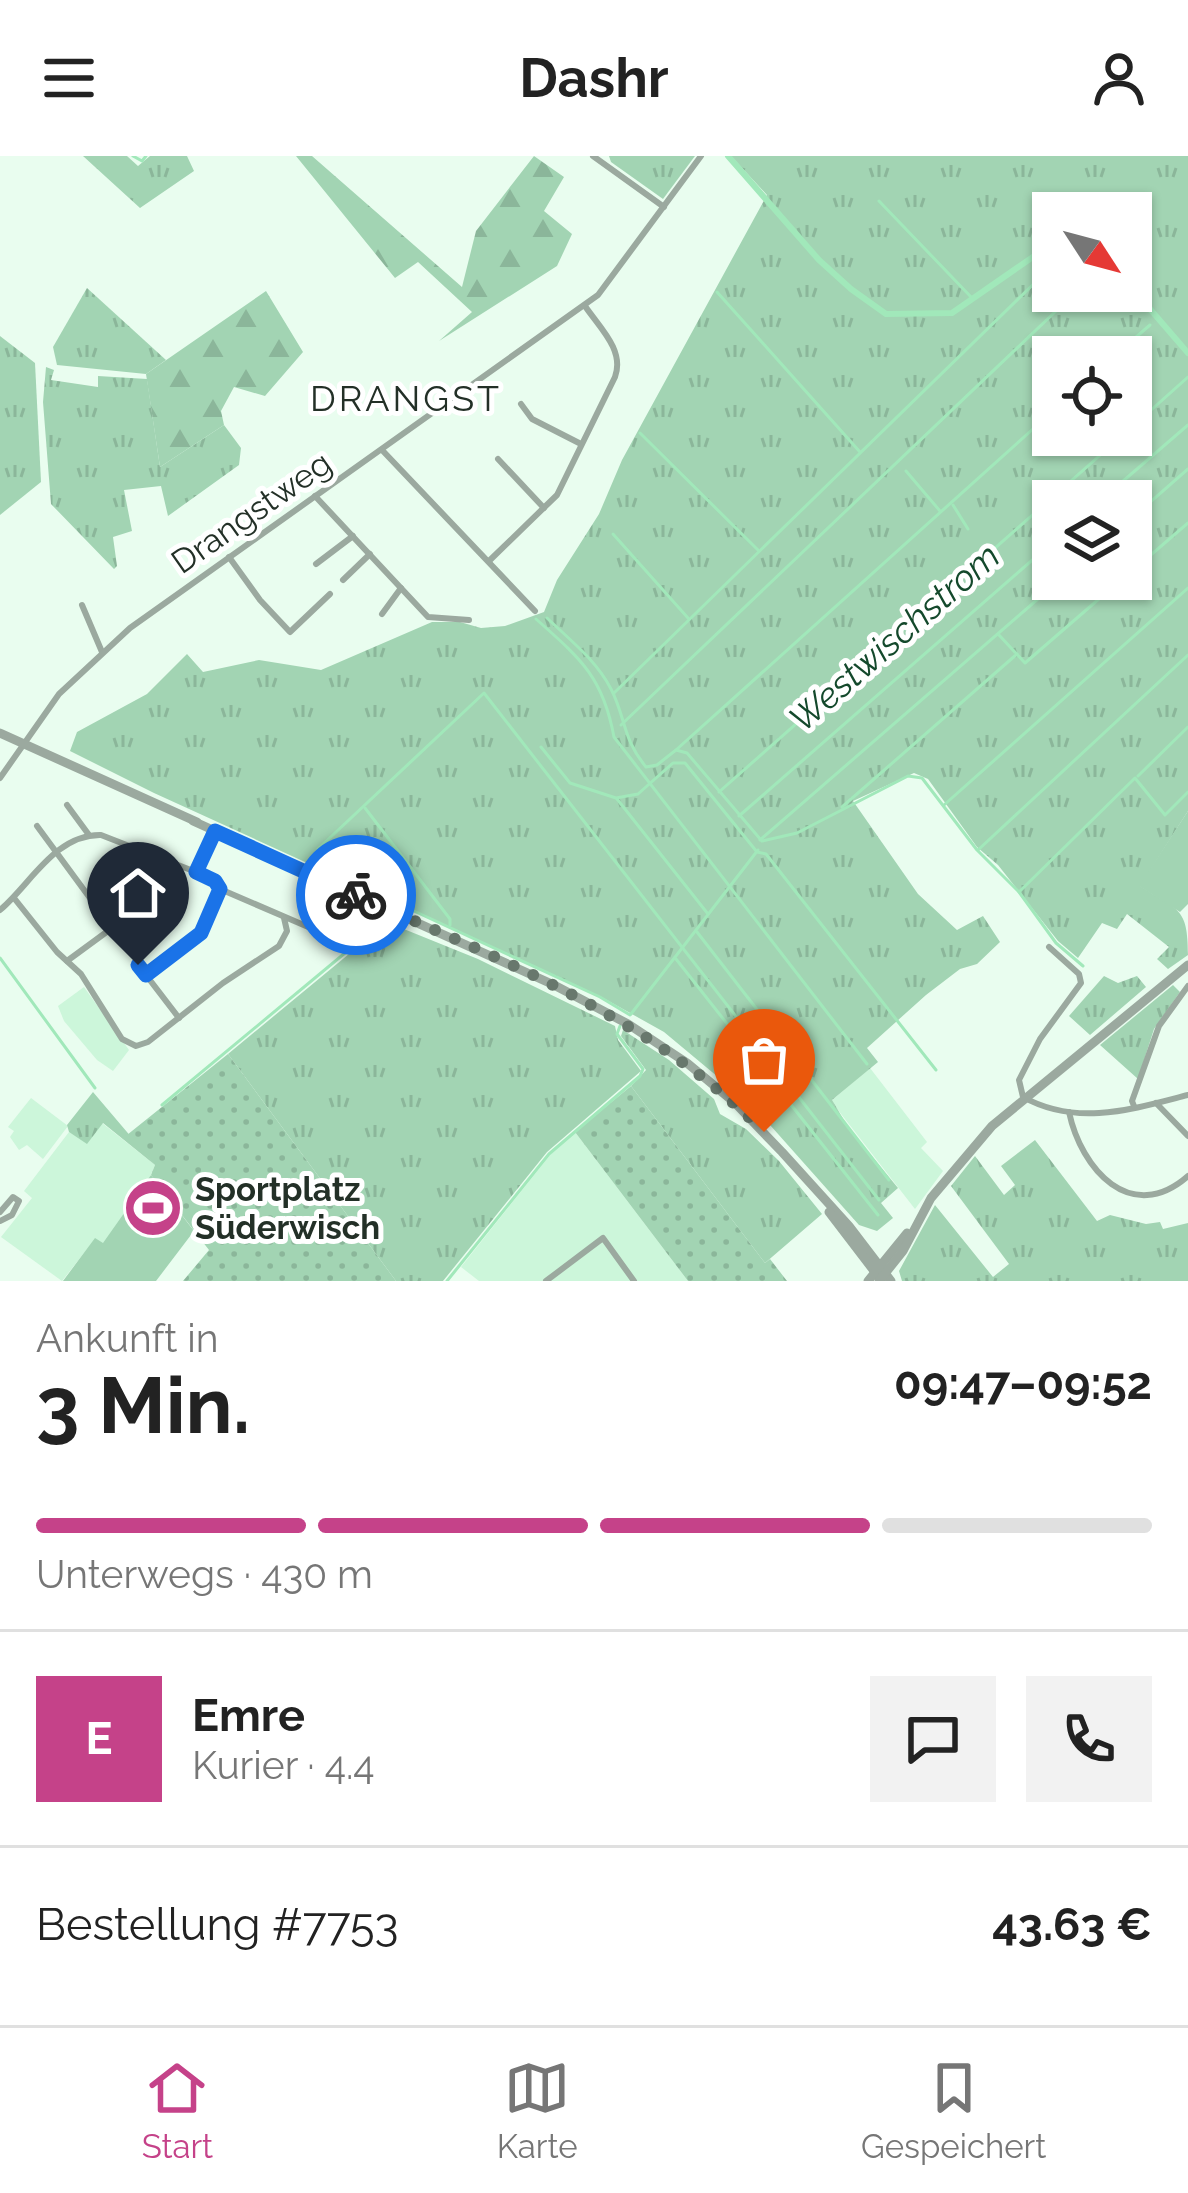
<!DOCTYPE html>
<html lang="de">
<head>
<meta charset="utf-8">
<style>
	:root { --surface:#fff; --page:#f2f2f2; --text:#222; --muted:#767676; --line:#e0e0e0; --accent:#c54289 }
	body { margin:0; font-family:Raleway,sans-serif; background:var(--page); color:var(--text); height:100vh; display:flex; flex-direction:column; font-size:45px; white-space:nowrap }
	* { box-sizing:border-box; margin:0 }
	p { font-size:39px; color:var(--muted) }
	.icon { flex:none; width:66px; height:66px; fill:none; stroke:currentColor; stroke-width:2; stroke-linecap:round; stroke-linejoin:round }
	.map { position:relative; height:1125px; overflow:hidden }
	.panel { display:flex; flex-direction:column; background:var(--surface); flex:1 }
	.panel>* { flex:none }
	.needle { width:78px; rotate:126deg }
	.tools { position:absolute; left:1032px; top:36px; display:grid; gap:24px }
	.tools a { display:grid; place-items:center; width:120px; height:120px; border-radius:0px; background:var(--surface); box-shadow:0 3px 9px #0004; font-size:60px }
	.pin { position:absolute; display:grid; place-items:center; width:102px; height:102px; color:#fff; margin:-123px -51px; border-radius:50% 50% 50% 0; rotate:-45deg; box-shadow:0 0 12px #0007 }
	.pin .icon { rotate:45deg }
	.courier { position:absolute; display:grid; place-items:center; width:120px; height:120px; margin:-60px; border:9px solid #1a73e8; border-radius:50%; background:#fff; color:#222; box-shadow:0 3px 15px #0007 }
	.overview em { font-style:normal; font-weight:700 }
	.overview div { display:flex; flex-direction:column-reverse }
	.overview { display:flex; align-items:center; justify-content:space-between; height:204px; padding:0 36px }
	h1 { font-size:78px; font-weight:700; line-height:90px }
	.bar { display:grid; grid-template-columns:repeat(4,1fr); gap:18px 12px; align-content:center; height:144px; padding:0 36px }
	.bar i { height:15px; border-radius:9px; background:var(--line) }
	.bar .active { background:var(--accent) }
	.bar p { grid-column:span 4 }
	.line { display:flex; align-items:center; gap:30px; padding:0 36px; border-top:3px solid var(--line) }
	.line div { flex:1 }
	.round { display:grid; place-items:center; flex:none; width:126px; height:126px; border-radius:0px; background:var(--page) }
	header { display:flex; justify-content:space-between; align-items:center; height:156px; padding:0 36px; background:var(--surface); font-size:54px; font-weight:700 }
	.tabs { display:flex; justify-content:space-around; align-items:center; height:168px; border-top:3px solid var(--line); background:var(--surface); font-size:33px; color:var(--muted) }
	.tabs a { display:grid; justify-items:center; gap:6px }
	.tabs .active { color:var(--accent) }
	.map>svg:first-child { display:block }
	.built { fill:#ccf6da }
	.grass { fill:url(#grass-tufts); fill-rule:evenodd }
	.forest { fill:url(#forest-firs) }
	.park { fill:#a2d4b3 }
	.garden { fill:url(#garden-dots) }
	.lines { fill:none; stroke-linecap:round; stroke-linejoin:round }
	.stream { stroke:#a1e8ba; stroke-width:3 }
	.canal { stroke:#a1e8ba; stroke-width:6 }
	.minor { stroke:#9ba99f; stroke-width:6 }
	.tertiary { stroke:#9ba99f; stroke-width:9 }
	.done { stroke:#68786d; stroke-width:12; stroke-dasharray:0 21.6 }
	.route { stroke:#1a73e8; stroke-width:15 }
	.labels { text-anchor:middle; stroke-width:10; stroke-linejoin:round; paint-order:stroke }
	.street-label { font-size:33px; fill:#233027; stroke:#fff }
	.poi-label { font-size:33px; font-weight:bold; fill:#233027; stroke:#fff; text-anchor:start }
	.neighbourhood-label { font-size:36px; letter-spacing:3px; fill:#233027; stroke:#fff }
	.water-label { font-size:36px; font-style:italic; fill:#14492c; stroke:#fff }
</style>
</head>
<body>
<header><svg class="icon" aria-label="menu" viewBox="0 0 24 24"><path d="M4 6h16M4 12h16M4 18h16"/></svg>Dashr<svg class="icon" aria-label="person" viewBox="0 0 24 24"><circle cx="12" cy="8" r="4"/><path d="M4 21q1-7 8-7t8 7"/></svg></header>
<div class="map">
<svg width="1188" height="1125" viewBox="0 0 1188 1125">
	<defs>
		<pattern id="grass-tufts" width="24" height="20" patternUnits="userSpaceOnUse" patternTransform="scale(3)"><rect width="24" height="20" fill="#a2d4b3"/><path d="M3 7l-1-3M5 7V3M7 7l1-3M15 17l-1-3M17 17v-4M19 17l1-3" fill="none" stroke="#8bb69a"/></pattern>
		<pattern id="forest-firs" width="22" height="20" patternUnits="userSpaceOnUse" patternTransform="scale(3)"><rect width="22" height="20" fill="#a2d4b3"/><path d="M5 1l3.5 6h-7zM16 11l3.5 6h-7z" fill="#8bb69a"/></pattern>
		<pattern id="garden-dots" width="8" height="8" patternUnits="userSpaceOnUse" patternTransform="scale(3)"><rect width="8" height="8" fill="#a2d4b3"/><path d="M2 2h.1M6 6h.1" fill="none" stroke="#8bb69a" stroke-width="1.8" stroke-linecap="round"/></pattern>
	</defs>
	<rect width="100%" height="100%" fill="#e9fdef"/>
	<g class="built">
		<path d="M84,831l45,63 -16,21 -16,-11 -33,-39 -6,-15z"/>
		<path d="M870,912l57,74 -6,6 22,23 -28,38 -84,-108z"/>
		<path d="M31,942l37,28 -25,33 -16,-14 -8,5 -9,-13 4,-6 -6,-4z"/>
		<path d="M102,967l53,42 -9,21 -43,58 -8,-5 -33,42 -61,-44 31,-39 -8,-7 45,-59 18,11z"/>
		<path d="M575,976l113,149h-209l-18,-14 89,-112z"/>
	</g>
	<g class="grass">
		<path d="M83,0h44l11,10 12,-10h37l7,15 -54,37z"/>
		<path d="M609,0h86l-32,43 -52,-37z"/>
		<path d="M731,0h457v655l-48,75c38,25 48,20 48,69l-20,14 -11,-10 12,-12 -42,-33 -10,15 -15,-6 -24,35 -20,-17 -60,-76 -21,-18 -49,-68 -14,-6 -61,28 65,93 39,36 26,-14 17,26 -23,22 -17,5 -34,26 -59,53 11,14 -46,38 16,27 50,61 -17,15 12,15 -16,13 -18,-6 -105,-118 -90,-75 -59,-33 -451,-206 -84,-42 7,-19 70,-38 40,-40 16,18 56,-12 62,10 111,-48h28l21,6 24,-2 39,-14 13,-32 42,-66 23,-54 145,-265zM1053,57h78v78h-78zM1053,201h78v78h-78zM1053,345h78v78h-78z"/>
		<path d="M87,132l79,72 -20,14 -89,-9 -4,-18z"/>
		<path d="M0,180l35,27 6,119 -41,33z"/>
		<path d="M46,211l8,3 -3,10 47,7v-11l49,3 13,88 64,-42 17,23 -2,17 -71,51 -7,-30 -37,4 8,41 -19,6 4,29 -3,3 -63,-65 -8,-102z"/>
		<path d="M337,746l141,57 137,67 3,14 23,31 -94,81 -104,129h-47l-168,-227 127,-105 -20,-26z"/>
		<path d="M1104,820l14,7 19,-7 9,11 -56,48 -21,-19z"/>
		<path d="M1173,829l7,7 -26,37 -16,50 -38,-34z"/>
		<path d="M623,874l46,30 45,39 6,15 26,15 33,32 43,53 -57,49 -134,-177 15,-16 -25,-34z"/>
		<path d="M93,936l62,73 -52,-42 -16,21 -18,-12 -2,-7z"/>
		<path d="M1035,984l62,81 13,-6 36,9 14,-2 3,7 25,-6v58h-286l-3,-10 36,-66 58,72 16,-13 -58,-78 24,-30 29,39 11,-10 -14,-19z"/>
	</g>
	<g class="forest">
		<path d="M296,0h16l150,131 14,-56 58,-75 30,21 -20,34 28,23 -15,32 -118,75 33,-29 -54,-50 -23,16z"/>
		<path d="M266,135l37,61 -38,44 -31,-9 -13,24 3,14 -64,42 -14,-93z"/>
	</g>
	<g class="park">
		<path d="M1188,655v93l-8,8 -41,-26z"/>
		<path d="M151,1019l43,56 -38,50h-93l32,-43 8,5z"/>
	</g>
	<g class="garden">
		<path d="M228,898l168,227h-213l26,-31 -58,-75 4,-10 -28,-30z"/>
		<path d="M631,930l134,177 5,-4 17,22h-99l-113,-149z"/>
	</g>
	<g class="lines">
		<g class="stream">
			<path d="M133,0l9,5 4,-5"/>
			<path d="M879,45l93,97"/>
			<path d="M717,136l143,160"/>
			<path d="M1113,201l37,-32"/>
			<path d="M1131,272l57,-51"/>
			<path d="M640,277l118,117"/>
			<path d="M906,315l34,40"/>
			<path d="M1100,345l88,-76"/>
			<path d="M953,349l15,24"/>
			<path d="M1131,363l57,-50"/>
			<path d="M613,378l75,84"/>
			<path d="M1131,416l57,-49"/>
			<path d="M547,462c23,22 49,42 64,71 15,29 11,49 35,78l11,-2 19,-15 11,3 74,87"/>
			<path d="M536,463c45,40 67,58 78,118l253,327"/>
			<path d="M999,479l26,28 97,-84"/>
			<path d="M614,537l439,-428"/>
			<path d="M621,569l456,-434"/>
			<path d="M541,591l29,36 46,15 22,-4 35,-31h12l72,89 9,2 170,216"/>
			<path d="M676,594l377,-339"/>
			<path d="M1138,620l50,-49"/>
			<path d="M719,636l404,-357"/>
			<path d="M617,643l91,115"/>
			<path d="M944,649l244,-217"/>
			<path d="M842,651l175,-153"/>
			<path d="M365,652l85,111v6"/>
			<path d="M739,660l314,-274"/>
			<path d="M760,684l301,-261"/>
			<path d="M762,685l35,-8 111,-57 14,2 55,72 42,42 37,51 27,23"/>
			<path d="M318,693l166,-156 395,507"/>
			<path d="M978,694l210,-195"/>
			<path d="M1019,736l116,-114 30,37 23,-23"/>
			<path d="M377,738l223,103 30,18"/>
			<path d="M697,776l192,248"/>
			<path d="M0,802l95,130"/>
			<path d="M676,803l202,256"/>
			<path d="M631,858l127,-164"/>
			<path d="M162,949l189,-157 -15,-22"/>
			<path d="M447,1125l102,-127 91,-78 3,-7 -26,-35 3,-8"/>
		</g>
		<g class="canal">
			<path d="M728,0l91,104 32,29 35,25 66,-1 101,-70"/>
			<path d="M1131,131l57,66"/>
		</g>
		<g class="minor">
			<path d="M593,0l71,51"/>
			<path d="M521,248l11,15 49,25"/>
			<path d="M382,294l153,161"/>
			<path d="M498,303l46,49"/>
			<path d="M315,340l113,121 41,3"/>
			<path d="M229,401l31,43 30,32 40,-38"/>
			<path d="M489,405l68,-66 58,-118c10,-27 -16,-50 -30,-71"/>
			<path d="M316,408l37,-28"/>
			<path d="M343,424l27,-26"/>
			<path d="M82,449l20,47"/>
			<path d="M382,458l19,-26"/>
			<path d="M0,622l59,-84 71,-66 468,-333 103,-139"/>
			<path d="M67,649l22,30"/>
			<path d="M37,670l75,102 -45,33"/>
			<path d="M196,716l20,9 4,8 93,40"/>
			<path d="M14,742l43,54 24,22 41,65 14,7 12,-4 75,-59 56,-37 8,-15 -3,-13"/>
			<path d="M91,745l22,-16"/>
			<path d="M0,754c30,-25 55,-76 101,-75l95,37 18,-40"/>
			<path d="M109,769l43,-31 16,-35"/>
			<path d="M1049,791l30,27 2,9 -41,56 -21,41 4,17c54,30 110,12 165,-2"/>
			<path d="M179,862l-33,-43 55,-42 19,-44"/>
			<path d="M1156,947l32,33"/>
			<path d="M1134,950l-2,-5 27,-75 29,-40"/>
			<path d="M1069,956c12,57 62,114 119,64"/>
			<path d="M0,1056l13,-15 6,4 -7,14 -12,6"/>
			<path d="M546,1125l57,-43 31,43"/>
		</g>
		<g class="tertiary">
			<path d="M0,577l197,89"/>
			<path d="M193,665l361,164 74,39 59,39 47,39 48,50 67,74 42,55"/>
			<path d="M829,1056l52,68"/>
			<path d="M868,1125l39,-48"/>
			<path d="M879,1125l24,-30 28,-53 61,-72 196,-161"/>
		</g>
	</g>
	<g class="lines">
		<path class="done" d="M356,739c145,65 295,122 408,237"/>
		<path class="route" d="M138,809l8,10 55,-42 19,-44 -5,-8 -19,-9 19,-41 141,64"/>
	</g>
	<defs>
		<symbol id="stadium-disc" viewBox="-11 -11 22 22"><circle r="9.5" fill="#c54289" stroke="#fff"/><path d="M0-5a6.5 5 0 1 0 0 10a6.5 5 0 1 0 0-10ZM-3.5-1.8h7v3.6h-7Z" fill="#fff"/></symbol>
	</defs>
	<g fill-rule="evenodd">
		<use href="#stadium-disc" x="120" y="1019" width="66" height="66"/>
	</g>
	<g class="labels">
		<g class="street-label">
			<text transform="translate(251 356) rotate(-35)" y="12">Drangstweg</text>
		</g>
		<g class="poi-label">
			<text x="195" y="1045">Sportplatz<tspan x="195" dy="38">Süderwisch</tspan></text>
		</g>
		<g class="neighbourhood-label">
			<text x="406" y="255">DRANGST</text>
		</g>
		<g class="water-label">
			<text transform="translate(894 481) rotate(-41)" y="13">Westwischstrom</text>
		</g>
	</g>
</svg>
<div class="tools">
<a><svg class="needle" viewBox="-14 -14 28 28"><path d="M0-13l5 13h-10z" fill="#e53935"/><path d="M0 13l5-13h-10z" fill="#767676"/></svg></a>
<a><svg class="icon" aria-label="locate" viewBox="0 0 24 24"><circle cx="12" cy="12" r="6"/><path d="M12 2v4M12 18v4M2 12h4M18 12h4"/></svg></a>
<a><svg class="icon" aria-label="layers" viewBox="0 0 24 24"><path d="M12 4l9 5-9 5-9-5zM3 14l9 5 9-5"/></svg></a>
</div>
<div class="pin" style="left:764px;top:976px;background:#ea580c"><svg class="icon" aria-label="bag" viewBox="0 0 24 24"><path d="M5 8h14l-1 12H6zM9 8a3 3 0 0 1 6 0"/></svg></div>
<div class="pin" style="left:138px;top:809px;background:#1f2937"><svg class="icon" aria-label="home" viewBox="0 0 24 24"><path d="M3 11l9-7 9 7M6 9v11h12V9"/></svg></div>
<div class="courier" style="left:356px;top:739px"><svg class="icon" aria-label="bike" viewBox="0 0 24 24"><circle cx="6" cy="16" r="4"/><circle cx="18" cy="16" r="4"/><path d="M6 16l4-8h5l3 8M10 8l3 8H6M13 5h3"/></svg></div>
</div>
<section class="panel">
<div class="overview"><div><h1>3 Min.</h1><p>Ankunft in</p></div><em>09:47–09:52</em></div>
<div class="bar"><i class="active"></i><i class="active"></i><i class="active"></i><i></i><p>Unterwegs · 430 m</p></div>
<div class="line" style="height:216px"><b class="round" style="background:var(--accent);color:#fff">E</b><div><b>Emre</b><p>Kurier · 4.4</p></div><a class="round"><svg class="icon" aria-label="chat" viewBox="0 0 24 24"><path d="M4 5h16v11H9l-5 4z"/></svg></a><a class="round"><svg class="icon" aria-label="phone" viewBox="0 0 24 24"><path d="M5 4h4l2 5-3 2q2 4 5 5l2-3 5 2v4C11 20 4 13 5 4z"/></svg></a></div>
<div class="line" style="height:156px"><div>Bestellung #7753</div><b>43.63 €</b></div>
</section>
<nav class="tabs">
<a class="active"><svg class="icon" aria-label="home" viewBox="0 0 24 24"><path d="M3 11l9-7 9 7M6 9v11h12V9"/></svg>Start</a>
<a><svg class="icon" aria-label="map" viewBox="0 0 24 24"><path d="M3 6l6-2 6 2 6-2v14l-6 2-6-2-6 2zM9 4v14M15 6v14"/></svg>Karte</a>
<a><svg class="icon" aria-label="saved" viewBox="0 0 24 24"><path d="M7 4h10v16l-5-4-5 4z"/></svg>Gespeichert</a>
</nav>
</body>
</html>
